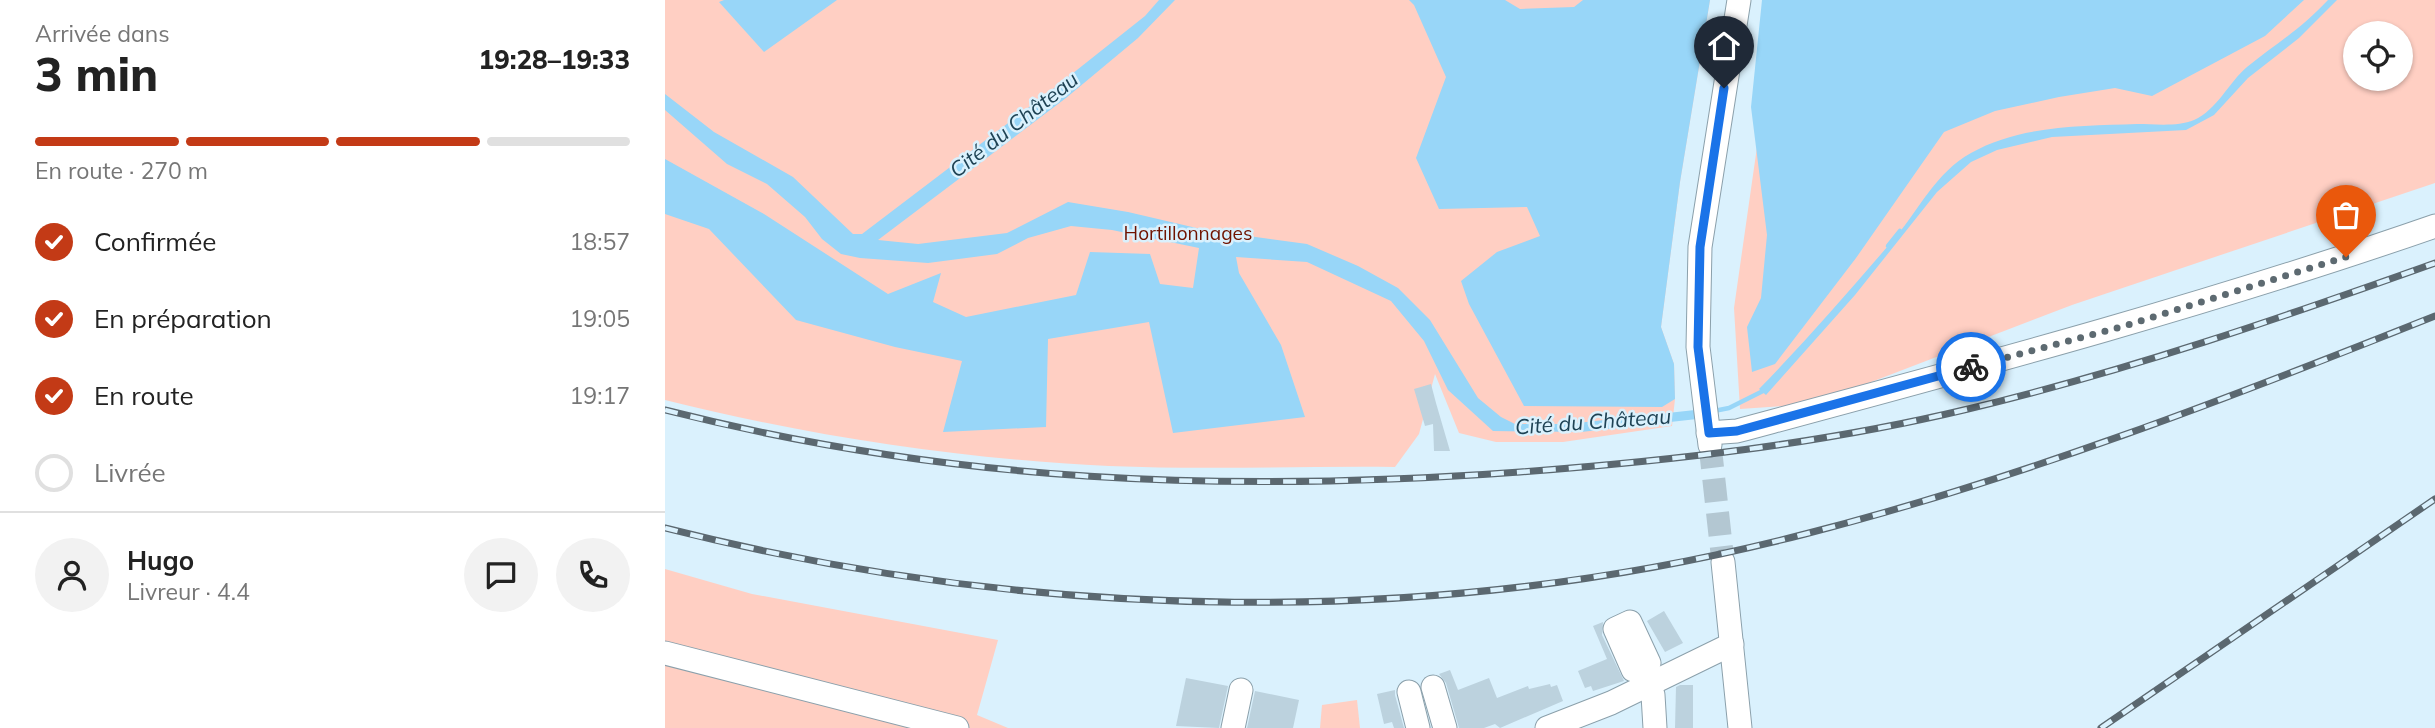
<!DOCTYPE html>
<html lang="fr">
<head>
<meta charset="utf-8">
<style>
	:root { --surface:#fff; --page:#f2f2f2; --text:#222; --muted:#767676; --line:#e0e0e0; --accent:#c33a16 }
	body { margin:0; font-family:Mulish,sans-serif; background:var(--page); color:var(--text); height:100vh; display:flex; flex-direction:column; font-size:26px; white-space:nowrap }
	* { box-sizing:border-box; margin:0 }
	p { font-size:23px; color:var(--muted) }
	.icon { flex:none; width:38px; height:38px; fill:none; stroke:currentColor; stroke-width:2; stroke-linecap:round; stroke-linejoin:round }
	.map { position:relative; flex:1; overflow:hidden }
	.panel { display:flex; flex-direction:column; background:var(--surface); width:665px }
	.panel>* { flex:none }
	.controls { position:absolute; left:1678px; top:21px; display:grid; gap:14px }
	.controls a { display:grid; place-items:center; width:70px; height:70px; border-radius:50%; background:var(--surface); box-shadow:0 2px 5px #0004; font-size:35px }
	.pin { position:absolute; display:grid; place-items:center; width:60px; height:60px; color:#fff; margin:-72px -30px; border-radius:50% 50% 50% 0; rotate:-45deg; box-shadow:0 0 7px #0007 }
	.pin .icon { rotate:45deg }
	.courier { position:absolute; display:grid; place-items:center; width:70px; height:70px; margin:-35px; border:5px solid #1a73e8; border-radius:50%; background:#fff; color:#222; box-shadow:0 2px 9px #0007 }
	.headline em { font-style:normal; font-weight:800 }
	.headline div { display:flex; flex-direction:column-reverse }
	.headline { display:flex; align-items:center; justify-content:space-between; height:119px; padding:0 35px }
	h1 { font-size:46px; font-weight:800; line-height:52px }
	.bar { display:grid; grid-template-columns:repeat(4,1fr); gap:10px 7px; align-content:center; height:84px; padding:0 35px }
	.bar i { height:9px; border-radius:5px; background:var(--line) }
	.bar .active { background:var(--accent) }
	.bar p { grid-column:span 4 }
	.line { display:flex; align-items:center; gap:18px; padding:0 35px; border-top:2px solid var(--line) }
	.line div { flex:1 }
	.round { display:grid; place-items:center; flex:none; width:74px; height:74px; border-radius:37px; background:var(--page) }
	ol { padding:0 35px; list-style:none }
	li { display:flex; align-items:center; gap:21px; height:77px }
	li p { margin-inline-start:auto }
	li .icon { padding:7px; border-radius:50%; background:var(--accent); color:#fff; stroke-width:4 }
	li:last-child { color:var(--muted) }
	li i { width:38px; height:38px; border:4px solid var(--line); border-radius:50% }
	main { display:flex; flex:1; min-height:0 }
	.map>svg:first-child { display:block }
	.green { fill:#ffcfc3; fill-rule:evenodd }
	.water { fill:#98d6f8 }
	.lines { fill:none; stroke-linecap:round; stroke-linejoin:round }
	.stream { stroke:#98d6f8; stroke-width:4.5 }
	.building { fill:#bcd2de }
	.minor-tunnel { stroke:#b3c7d2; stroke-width:23; stroke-dasharray:23 11; stroke-linecap:butt }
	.minor-casing { stroke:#8ba0ab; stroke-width:25 }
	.minor { stroke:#fff; stroke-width:23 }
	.rail-casing { stroke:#5b6870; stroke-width:7 }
	.rail { stroke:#daf1fd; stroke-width:4.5; stroke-dasharray:13; stroke-linecap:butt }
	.done { stroke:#5d6a71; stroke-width:7; stroke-dasharray:0 12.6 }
	.route { stroke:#1a73e8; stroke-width:9 }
	.labels { text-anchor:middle; stroke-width:5; stroke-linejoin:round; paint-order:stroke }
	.park-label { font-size:19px; fill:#6f1300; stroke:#daf1fd }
	.water-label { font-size:21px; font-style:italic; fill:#1e4254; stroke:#daf1fd }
</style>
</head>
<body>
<main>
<section class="panel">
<div class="headline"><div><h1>3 min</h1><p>Arrivée dans</p></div><em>19:28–19:33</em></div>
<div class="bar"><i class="active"></i><i class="active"></i><i class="active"></i><i></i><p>En route · 270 m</p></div>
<ol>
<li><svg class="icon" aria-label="check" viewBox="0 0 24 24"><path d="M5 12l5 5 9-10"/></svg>Confirmée<p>18:57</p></li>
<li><svg class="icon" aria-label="check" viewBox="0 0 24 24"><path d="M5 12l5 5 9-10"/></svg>En préparation<p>19:05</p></li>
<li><svg class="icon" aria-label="check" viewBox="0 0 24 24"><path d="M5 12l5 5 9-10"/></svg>En route<p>19:17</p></li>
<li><i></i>Livrée</li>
</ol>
<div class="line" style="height:126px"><a class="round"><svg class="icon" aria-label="person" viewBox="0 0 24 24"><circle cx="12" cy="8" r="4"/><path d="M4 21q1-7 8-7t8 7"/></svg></a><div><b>Hugo</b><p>Livreur · 4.4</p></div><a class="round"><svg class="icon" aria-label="chat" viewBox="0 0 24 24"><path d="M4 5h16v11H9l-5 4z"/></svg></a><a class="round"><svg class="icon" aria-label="phone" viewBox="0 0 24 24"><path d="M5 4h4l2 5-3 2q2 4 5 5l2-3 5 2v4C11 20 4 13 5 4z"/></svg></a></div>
</section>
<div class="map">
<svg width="1770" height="728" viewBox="0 0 1770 728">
	<rect width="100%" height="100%" fill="#daf1fd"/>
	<g class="green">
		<path d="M0,0h1045l-30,182 -19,145 13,37 1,35 -3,27 -109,16h-67l-37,-9 -24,-59 -16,60 -24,33c-95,-1 -191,3 -286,-1 -149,-7 -299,-30 -444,-66z"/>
		<path d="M1113,0h657v183l-363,122 -258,99 -74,5 -6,-101zM1690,33h46v46h-46z"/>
		<path d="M0,569l87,25 246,46 -21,75 31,13h-343z"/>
		<path d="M692,700l3,28h-40l2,-23z"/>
	</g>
	<g class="water">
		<path d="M59,0h113l-73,52 -45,-50z"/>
		<path d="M494,0h16l-37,38 -72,60 -188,142 40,4 89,-11 61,-31 60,10 77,18 102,14 51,22 40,22 32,32 48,78 23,19 14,7h53l127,-14 2,9 -116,13 -88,-1 -45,-41 -24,-49 -33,-40 -84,-39 -71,-5 3,16 42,72 24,72 -132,16 -24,-111 -101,17 -2,88 -103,5 19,-71 -67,-14 -99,-27 -87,-91 -44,-15v-55l99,55 124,80 53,-21 -8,29 33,15 110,-22 14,-43 60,2 10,30 33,4 6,-40 -87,-18 -41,-4 -43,12 -31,16 -69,9 -68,-5 -19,-4 -19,-15 -17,-22 -38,-33 -40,-20 -62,-54v-16l49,38 79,45 60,57h9l191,-145 92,-73z"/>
		<path d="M744,0h96l15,9 54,-2 9,-7h127l-30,182 -19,145 13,37 1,35 -13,8 -138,-1 -55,-102 -8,-23 36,-29 43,-16 -13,-29 -88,2 -23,-51 30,-81 -32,-72z"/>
		<path d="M1097,0h542l-39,36 -113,60 -37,-8 -56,9 -64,14 -51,21 -88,126 -81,106 -23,8 -5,-45 14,-29 6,-63 -16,-128z"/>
		<path d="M1663,0h9l-38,38 -51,40 -34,37 -28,15 -134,7 -55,13 -26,12 -34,30 -82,103 -89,100 -7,-6c47,-48 91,-99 135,-150 25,-29 42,-67 77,-86 49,-28 111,-27 166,-29 17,0 41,3 57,-4 23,-10 35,-38 53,-53 30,-24 54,-38 81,-67z"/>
	</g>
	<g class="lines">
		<g class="stream">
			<path d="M1223,246l12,-15"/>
			<path d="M1049,411l15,-3 38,-19"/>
		</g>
	</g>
	<g class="building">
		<path d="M766,384l5,19 14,48h-16l-1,-27 -8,2 -11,-37z"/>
		<path d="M999,611l19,32 -18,9 -18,-31z"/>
		<path d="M938,622l-1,13 22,46 -31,10 -2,-5 -6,2 -7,-17 29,-12 -14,-33z"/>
		<path d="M785,670l8,20 31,-12 8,20 31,-12 1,3 21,-5 1,3 6,-2 6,16 -63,27 -5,-4 -11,4h-25l-13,-45 -7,-9z"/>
		<path d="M521,678l42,8 -9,42 -43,-2z"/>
		<path d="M1015,685h13v43h-18l1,-41z"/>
		<path d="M730,690v5l9,33h-10l-2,-6 -8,2 -7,-30z"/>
		<path d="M590,691l44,9 -6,28h-46z"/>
	</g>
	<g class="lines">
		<path class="minor-tunnel" d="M1045,445l13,117"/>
		<defs>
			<g id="minor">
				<path d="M1043,433l29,-2c234,-63 468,-125 698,-205"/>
				<path d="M1045,445l-12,-98 2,-100 39,-247"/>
				<path d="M1058,562l17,166"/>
				<path d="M0,653l292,75"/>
				<path d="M979,672l-11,-2 -18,-41 15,-7 19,41 -5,9 9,23 2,33"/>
				<path d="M768,687l12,41"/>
				<path d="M744,692l9,36"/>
				<path d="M568,728l8,-38"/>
				<path d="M882,728l64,-25 121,-59"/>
			</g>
		</defs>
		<use href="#minor" class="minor-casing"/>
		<use href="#minor" class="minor"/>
		<defs>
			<g id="rail">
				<path d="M0,410c288,73 560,83 855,62 150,-11 301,-28 448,-63 159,-38 313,-91 467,-146"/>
				<path d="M0,528c372,94 767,102 1140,6 215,-55 424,-136 630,-218"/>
				<path d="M1436,728l334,-229"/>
			</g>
		</defs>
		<use href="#rail" class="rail-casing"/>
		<use href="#rail" class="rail"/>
	</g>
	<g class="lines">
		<path class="done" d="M1306,367l150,-40 225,-70"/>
		<path class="route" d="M1059,88l-24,159 -2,100 11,86 28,-2 234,-64"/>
	</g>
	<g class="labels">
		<g class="park-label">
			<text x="523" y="240">Hortillonnages</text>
		</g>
		<g class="water-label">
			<text transform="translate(349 125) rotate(-38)" y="7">Cité du Château</text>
			<text transform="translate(928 422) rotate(-4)" y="7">Cité du Château</text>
		</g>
	</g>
</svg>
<div class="controls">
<a><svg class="icon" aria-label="locate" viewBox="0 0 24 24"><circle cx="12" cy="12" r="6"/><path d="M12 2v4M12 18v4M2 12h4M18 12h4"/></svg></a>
</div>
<div class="pin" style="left:1681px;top:257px;background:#ea580c"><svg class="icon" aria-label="bag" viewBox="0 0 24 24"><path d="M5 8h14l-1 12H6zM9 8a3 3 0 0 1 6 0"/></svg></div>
<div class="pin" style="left:1059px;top:88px;background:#1f2937"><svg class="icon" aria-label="home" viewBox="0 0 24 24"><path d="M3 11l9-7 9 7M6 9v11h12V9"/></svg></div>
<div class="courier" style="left:1306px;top:367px"><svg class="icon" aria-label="bike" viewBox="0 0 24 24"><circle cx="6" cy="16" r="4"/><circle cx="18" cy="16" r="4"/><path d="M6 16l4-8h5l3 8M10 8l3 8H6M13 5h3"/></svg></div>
</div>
</main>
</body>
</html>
